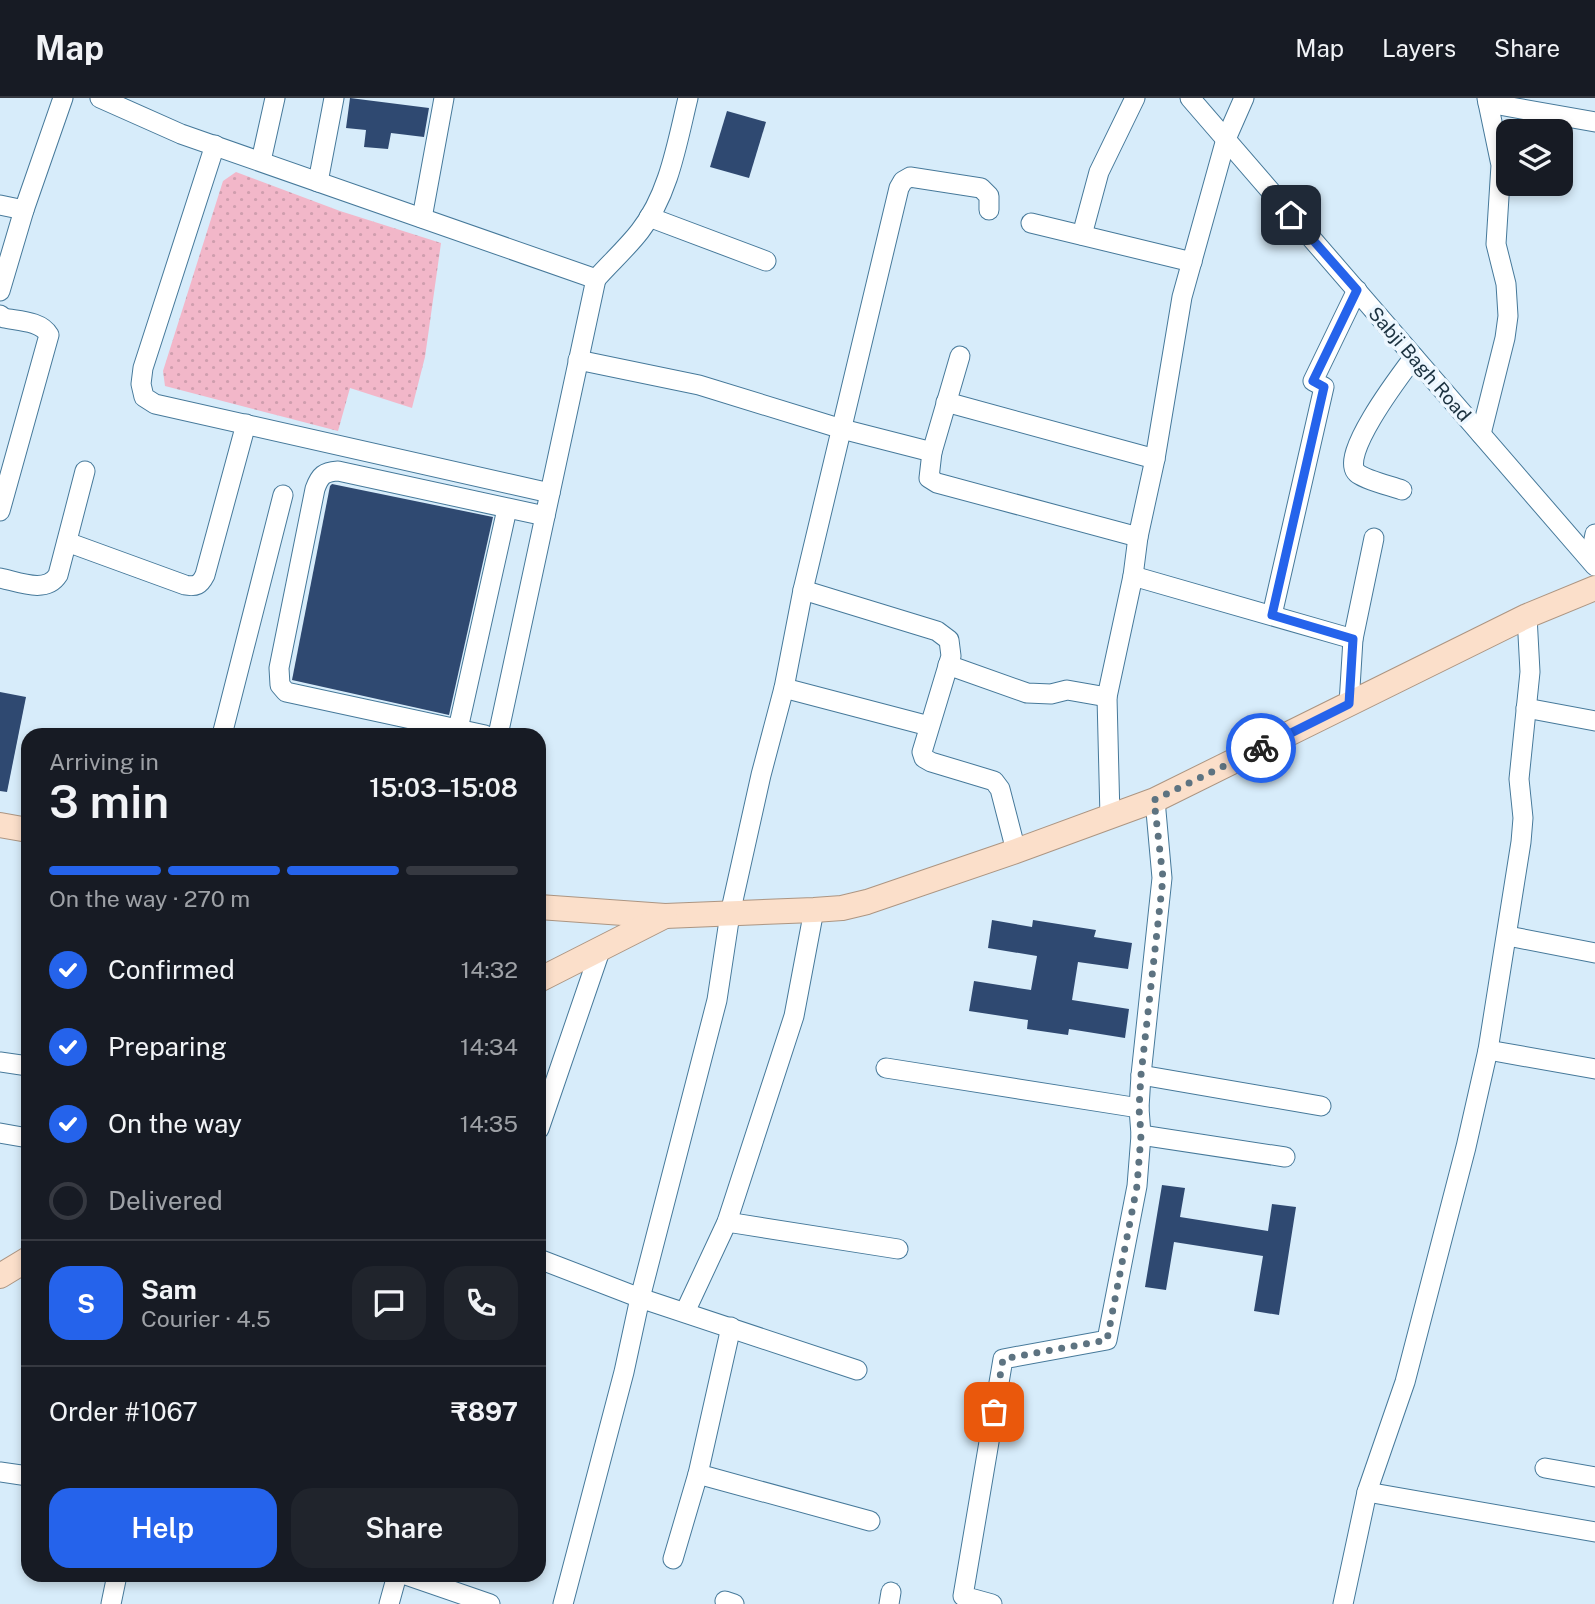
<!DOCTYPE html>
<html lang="en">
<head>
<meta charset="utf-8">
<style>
	:root { --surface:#171b24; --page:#20242c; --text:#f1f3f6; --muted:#9ea1a6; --line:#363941; --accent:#2563eb }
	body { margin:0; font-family:"Public Sans",sans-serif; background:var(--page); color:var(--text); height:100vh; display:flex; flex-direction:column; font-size:26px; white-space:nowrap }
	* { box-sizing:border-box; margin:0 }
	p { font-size:23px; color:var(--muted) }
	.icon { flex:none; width:38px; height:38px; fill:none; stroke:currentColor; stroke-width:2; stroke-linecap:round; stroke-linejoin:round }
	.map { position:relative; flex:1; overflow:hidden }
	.sheet { position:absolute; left:21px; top:630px; width:525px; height:854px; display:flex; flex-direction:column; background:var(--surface); border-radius:21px; box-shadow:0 4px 10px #0003 }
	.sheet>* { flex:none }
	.fabs { position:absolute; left:1496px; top:21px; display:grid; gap:14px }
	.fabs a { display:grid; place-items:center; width:77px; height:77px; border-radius:14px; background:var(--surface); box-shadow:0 4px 10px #0003; font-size:35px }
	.pin { position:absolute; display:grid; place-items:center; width:60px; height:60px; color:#fff; margin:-30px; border-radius:14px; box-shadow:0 4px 10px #0006 }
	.courier { position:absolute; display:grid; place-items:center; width:70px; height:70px; margin:-35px; border:5px solid #2563eb; border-radius:50%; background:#fff; color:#222; box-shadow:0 2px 9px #0007 }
	.headline em { font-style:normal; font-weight:600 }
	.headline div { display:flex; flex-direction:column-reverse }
	.headline { display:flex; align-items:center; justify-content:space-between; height:119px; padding:0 28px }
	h1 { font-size:46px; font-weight:600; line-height:52px }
	.bar { display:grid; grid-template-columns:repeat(4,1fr); gap:10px 7px; align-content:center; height:84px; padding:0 28px }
	.bar i { height:9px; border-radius:5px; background:var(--line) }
	.bar .active { background:var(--accent) }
	.bar p { grid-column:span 4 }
	.line { display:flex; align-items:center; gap:18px; padding:0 28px; border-top:2px solid var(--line) }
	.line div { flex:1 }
	.round { display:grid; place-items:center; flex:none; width:74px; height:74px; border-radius:21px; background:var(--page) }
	ol { padding:0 28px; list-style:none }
	li { display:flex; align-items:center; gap:21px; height:77px }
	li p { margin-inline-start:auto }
	li .icon { padding:7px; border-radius:50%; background:var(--accent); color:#fff; stroke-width:4 }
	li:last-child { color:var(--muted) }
	li i { width:38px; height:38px; border:4px solid var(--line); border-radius:50% }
	.action { display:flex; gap:14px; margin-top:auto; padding:14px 28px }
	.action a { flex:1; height:80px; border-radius:21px; background:var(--accent); color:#fff; font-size:28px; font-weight:600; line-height:80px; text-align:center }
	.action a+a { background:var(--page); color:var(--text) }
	header { display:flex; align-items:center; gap:42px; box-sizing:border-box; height:98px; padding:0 35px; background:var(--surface); border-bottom:2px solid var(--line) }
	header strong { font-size:33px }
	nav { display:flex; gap:38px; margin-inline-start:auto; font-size:24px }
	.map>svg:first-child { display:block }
	.grass { fill:url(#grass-dots) }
	.building { fill:#2f4971 }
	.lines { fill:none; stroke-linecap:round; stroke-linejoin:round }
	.minor-casing { stroke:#46799a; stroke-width:21 }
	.major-casing { stroke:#ac9582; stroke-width:26 }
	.minor { stroke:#fff; stroke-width:19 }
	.major { stroke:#fbdfca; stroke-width:24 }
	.done { stroke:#5d7381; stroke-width:7; stroke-dasharray:0 12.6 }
	.route { stroke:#2563eb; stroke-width:9 }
	.labels { text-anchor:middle; stroke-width:7; stroke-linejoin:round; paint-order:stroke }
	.street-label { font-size:19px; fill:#1c3240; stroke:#edf7ff }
</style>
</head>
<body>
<header>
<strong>Map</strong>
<nav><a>Map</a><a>Layers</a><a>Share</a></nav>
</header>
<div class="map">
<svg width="1595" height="1506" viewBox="0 0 1595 1506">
	<defs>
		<pattern id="grass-dots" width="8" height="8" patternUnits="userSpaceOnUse" patternTransform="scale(1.75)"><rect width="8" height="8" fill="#f2b7c9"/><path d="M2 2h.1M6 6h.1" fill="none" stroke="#cf9eae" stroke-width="1.8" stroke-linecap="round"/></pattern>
	</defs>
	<rect width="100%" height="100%" fill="#d7ecfa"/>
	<path class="grass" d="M236,74l104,39 101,32 -16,114 -13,51 -62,-20 -12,43 -173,-45 -2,-15 60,-190z"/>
	<g class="building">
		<path d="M350,0l79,10 -5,29 -33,-4 -3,16 -24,-2 2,-17 -20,-2z"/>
		<path d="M727,13l39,11 -17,56 -39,-11z"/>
		<path d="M332,386l161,33 -44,198 -157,-35 38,-194z"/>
		<path d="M0,594l26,5 -19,95 -7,-1z"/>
		<path d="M992,822l40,7 1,-7 63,10 -2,7 38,6 -4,26 -50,-7 -6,38 57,9 -4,29 -56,-9 -1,6 -41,-6 1,-9 -59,-9 5,-30 57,9 6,-34 -49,-8z"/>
		<path d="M1162,1087l23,3 -5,29 88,14 4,-27 24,3 -17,108 -25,-4 9,-55 -89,-14 -8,48 -21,-3z"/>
	</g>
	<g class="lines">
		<defs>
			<g id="minor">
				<path d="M100,0l81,36 415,145 -98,456"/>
				<path d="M1190,0l405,468"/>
				<path d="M1488,5l107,19"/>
				<path d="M215,47l-72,223 -2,16 3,13 11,7 395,89"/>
				<path d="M261,63l14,-63"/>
				<path d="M318,84l16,-84"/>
				<path d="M0,107l24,5"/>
				<path d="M649,119l117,44"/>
				<path d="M422,120l22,-120"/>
				<path d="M1031,125l161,39"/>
				<path d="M1082,137l17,-63 36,-74"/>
				<path d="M596,181c14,-16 31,-31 44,-48 29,-37 37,-88 48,-133"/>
				<path d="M0,193l24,-81 39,-112"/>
				<path d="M0,217l4,3c15,3 37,3 45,17l-49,176"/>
				<path d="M578,262l121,25 143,44 90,23 -3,26 8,5 201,54"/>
				<path d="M946,304l209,57"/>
				<path d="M1481,336l24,-96 3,-22 -2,-32 -10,-40 5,-79 -14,-67"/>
				<path d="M932,354l28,-96"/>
				<path d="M1402,392c-11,-4 -37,-10 -45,-17 -19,-17 45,-100 57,-116"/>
				<path d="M67,444l118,43c11,2 15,0 20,-10l41,-151"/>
				<path d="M1590,461l5,-25"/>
				<path d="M1133,478l220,63"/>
				<path d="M0,480c19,4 46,16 58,-3l27,-104"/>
				<path d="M803,492l134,41 12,9 2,16 -29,96 2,6 7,4 63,19 6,8 16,62"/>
				<path d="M1272,517l52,-228 -11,-6 44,-91"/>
				<path d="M948,567l79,28 24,1 16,-4 40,7"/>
				<path d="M784,590l145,38"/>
				<path d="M1349,606l4,-65 21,-101"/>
				<path d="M1526,610l69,13"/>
				<path d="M458,631l49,-220"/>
				<path d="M222,637l61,-240"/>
				<path d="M485,637l-199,-43 -6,-7 -1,-17 36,-179c5,-14 9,-17 23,-18l207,45"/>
				<path d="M1110,719l-3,-120 26,-121 5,-39 17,-78 27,-162 44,-158 18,-41"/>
				<path d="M1508,838l87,17"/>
				<path d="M1488,952l107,19"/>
				<path d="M0,964l28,4"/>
				<path d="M886,970l253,40"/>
				<path d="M1141,977l180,31"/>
				<path d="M539,1031l62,-181"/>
				<path d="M0,1035l28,5"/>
				<path d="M1141,1037l144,22"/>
				<path d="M727,1124l171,27"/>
				<path d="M539,1161l101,39 77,-298 13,-86 31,-139 23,-87 19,-98 96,-402 4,-7 7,-4 71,11 8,8v14"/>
				<path d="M685,1214l42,-90 67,-206 20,-106"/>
				<path d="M731,1229l-33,147 172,47"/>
				<path d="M1545,1370l50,9"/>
				<path d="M0,1374l28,4"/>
				<path d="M1367,1394l228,40"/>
				<path d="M673,1461l25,-85"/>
				<path d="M406,1477l84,29"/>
				<path d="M725,1503l9,3"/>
				<path d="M111,1506l6,-29"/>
				<path d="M389,1506l8,-29"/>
				<path d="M563,1506l61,-232 16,-74 217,72"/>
				<path d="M889,1506l2,-12"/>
				<path d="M992,1506l-29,-8 40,-237 104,-19 30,-154 4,-51 -2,-27 2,-33 21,-197 -7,-78"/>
				<path d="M1343,1506l24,-112 38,-110 61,-235 22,-97 33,-208 2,-24 -4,-39 11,-107 -3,-56"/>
			</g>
			<g id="major">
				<path d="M0,727l28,5"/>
				<path d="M539,809l126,9 149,-6 28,-2 25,-6 149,-51 139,-51 372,-184 68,-28"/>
				<path d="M539,882l126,-64"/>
				<path d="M0,1178l28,-17"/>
			</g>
		</defs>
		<use href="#minor" class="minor-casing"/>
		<use href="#major" class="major-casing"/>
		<use href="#minor" class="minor"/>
		<use href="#major" class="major"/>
	</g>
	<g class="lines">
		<path class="done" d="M994,1314l9,-53 104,-19 30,-154 4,-51 -2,-27 2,-33 22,-197 -9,-78 107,-52"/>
		<path class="route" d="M1261,650l88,-44 4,-65 -81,-24 52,-228 -11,-6 44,-91 -66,-75"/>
	</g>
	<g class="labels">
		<g class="street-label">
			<text transform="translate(1420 266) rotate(49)" y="7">Sabji Bagh Road</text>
		</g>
	</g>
</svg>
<div class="fabs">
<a><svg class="icon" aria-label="layers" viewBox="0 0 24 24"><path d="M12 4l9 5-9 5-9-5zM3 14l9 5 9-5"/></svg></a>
</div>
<div class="pin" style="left:994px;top:1314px;background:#ea580c"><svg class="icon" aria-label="bag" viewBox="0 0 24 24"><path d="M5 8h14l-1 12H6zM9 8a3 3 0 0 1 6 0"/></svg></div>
<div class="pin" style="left:1291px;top:117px;background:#1f2937"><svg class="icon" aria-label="home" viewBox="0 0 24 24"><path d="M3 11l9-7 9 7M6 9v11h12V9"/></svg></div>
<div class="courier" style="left:1261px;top:650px"><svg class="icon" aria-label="bike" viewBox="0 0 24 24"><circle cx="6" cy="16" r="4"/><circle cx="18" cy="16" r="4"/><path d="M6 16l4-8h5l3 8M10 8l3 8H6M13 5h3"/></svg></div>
<section class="sheet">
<div class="headline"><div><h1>3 min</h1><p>Arriving in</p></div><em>15:03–15:08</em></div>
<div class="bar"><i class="active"></i><i class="active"></i><i class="active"></i><i></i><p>On the way · 270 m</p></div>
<ol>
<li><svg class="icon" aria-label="check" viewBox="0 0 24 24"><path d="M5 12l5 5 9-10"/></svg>Confirmed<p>14:32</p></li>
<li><svg class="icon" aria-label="check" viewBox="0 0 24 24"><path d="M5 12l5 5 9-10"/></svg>Preparing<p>14:34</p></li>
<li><svg class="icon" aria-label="check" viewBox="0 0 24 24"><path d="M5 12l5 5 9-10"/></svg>On the way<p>14:35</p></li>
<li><i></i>Delivered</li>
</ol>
<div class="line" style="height:126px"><b class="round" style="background:var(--accent);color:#fff">S</b><div><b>Sam</b><p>Courier · 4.5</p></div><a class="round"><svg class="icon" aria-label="chat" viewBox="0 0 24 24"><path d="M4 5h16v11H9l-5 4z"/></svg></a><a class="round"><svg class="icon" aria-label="phone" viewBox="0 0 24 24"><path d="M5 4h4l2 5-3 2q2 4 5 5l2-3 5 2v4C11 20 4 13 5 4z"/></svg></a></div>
<div class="line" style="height:91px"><div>Order #1067</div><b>₹897</b></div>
<div class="action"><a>Help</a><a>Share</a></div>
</section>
</div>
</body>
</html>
